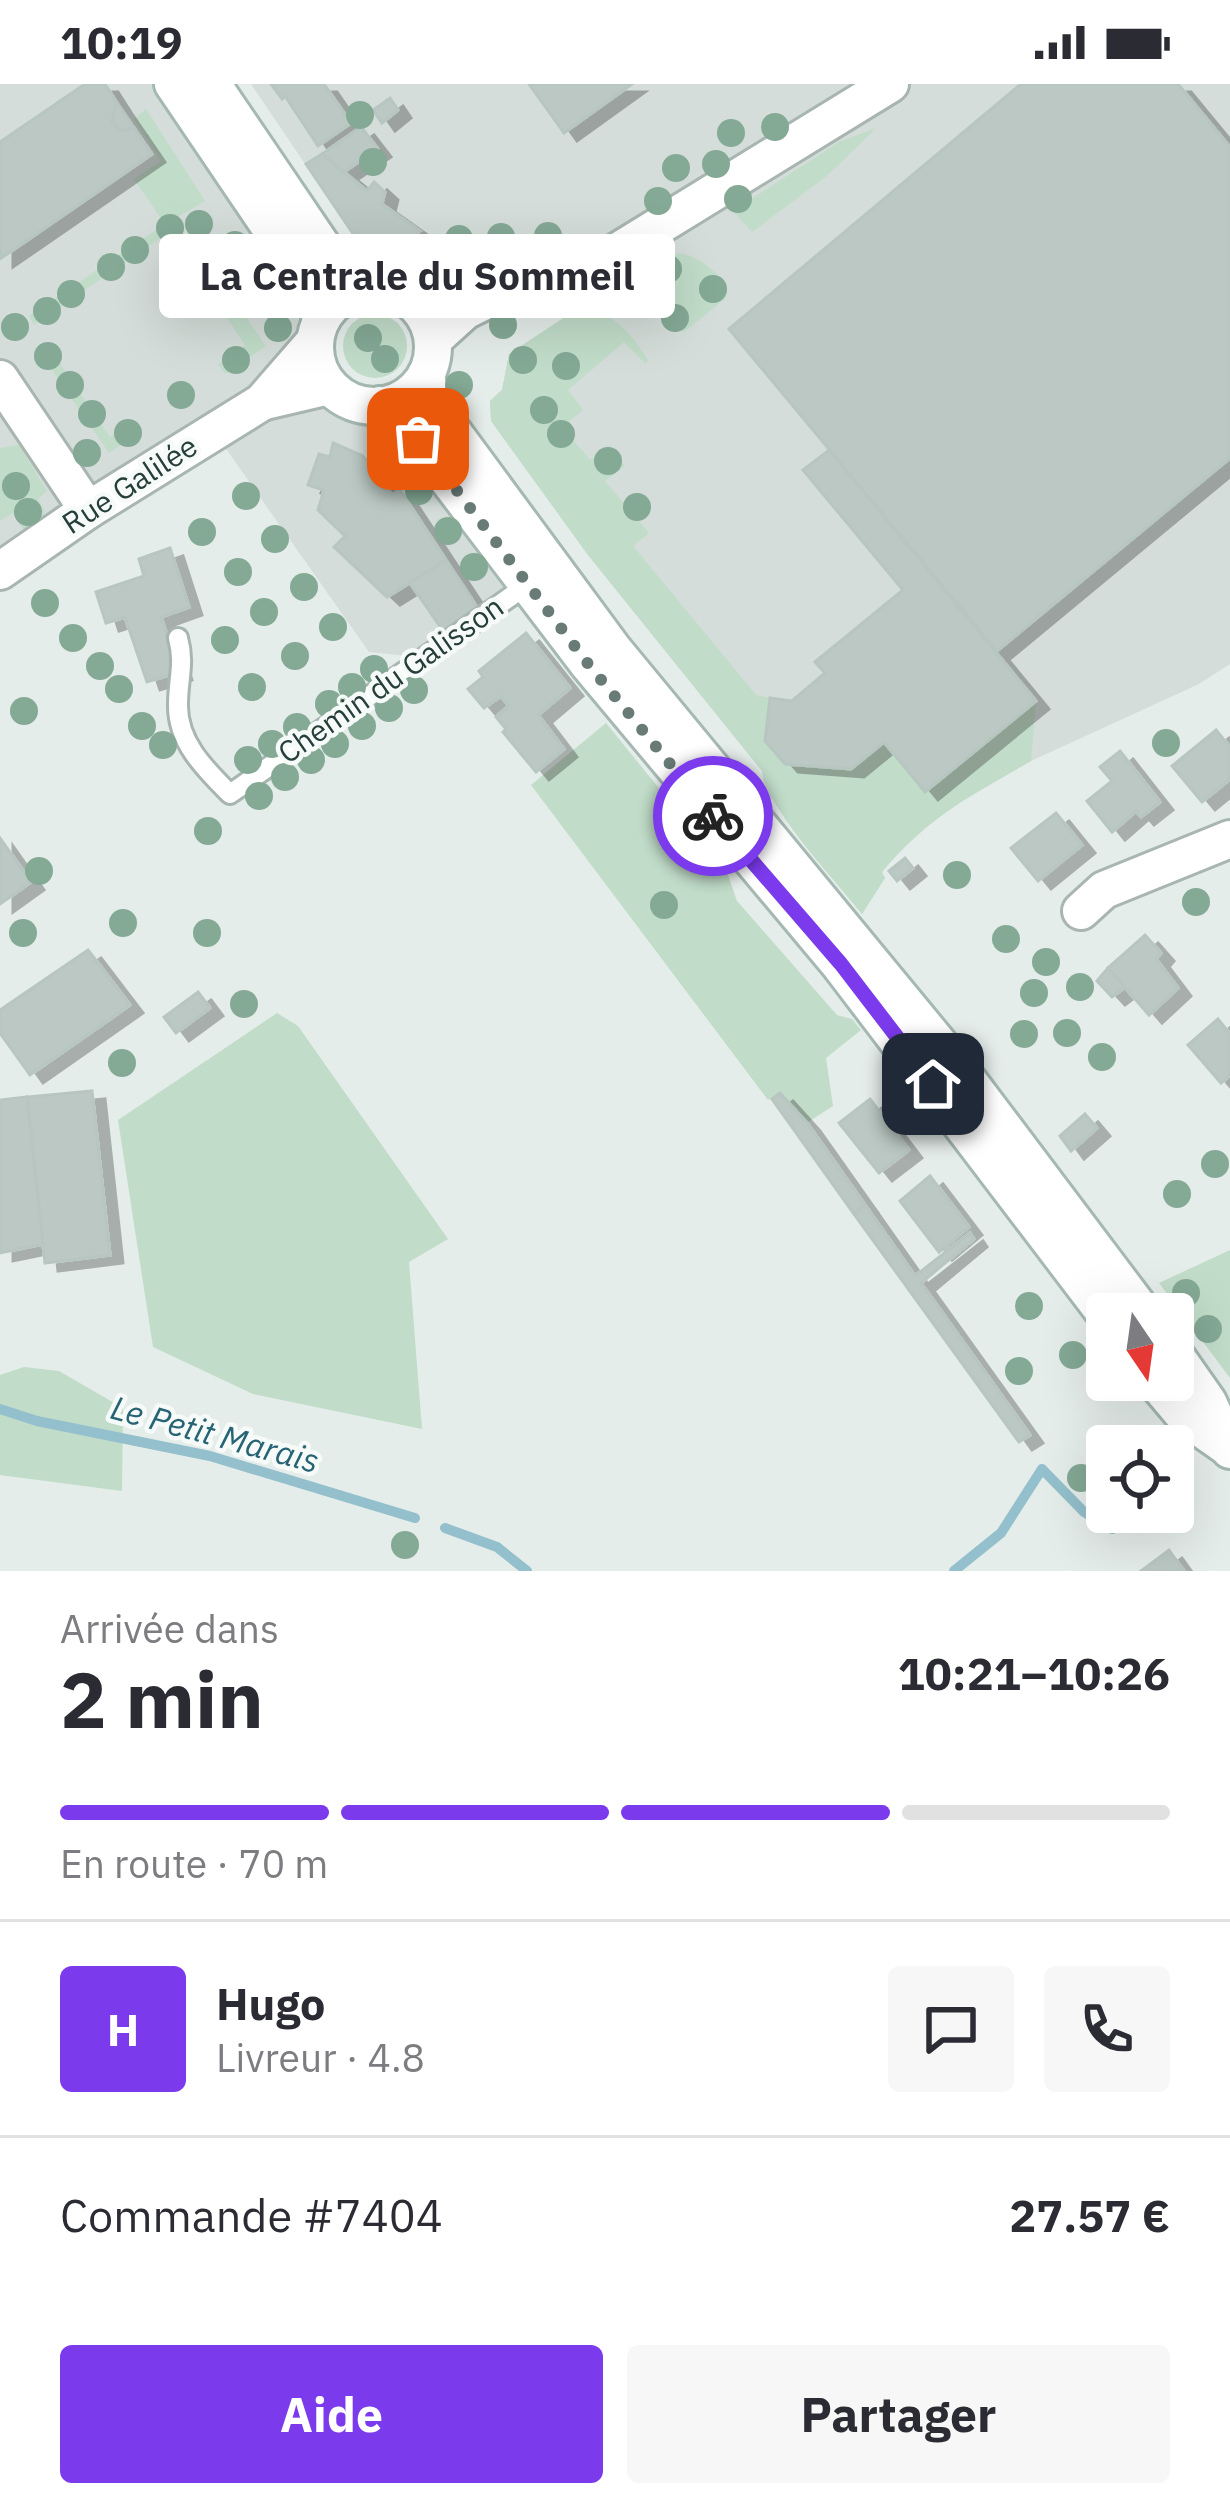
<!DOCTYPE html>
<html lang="fr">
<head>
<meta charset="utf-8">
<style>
	:root { --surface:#fff; --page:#f7f7f7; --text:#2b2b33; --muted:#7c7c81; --line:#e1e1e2; --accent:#7c3aed }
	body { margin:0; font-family:"IBM Plex Sans",sans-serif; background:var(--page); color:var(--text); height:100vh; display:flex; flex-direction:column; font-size:45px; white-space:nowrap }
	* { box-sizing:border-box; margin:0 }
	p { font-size:39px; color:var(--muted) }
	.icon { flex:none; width:66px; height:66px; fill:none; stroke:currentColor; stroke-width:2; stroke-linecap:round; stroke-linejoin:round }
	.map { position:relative; height:1487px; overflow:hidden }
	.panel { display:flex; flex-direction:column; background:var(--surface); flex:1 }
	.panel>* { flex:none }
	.needle { width:78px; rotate:167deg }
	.fabs { position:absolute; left:1086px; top:1209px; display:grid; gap:24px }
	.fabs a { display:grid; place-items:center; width:108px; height:108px; border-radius:12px; background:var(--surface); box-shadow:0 12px 48px #0002; font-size:60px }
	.pin { position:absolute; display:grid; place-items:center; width:102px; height:102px; color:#fff; margin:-51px; border-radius:24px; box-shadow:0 6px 18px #0006 }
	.courier { position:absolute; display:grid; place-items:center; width:120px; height:120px; margin:-60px; border:9px solid #7c3aed; border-radius:50%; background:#fff; color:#222; box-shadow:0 3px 15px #0007 }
	.bubble { position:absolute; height:84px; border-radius:12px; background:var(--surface); box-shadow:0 12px 48px #0002; font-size:39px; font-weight:700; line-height:84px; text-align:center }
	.headline em { font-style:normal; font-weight:700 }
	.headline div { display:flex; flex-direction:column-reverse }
	.headline { display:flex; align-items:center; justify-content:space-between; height:204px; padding:0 60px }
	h1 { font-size:78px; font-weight:700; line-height:90px }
	.bar { display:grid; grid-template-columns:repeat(4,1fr); gap:18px 12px; align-content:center; height:144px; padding:0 60px }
	.bar i { height:15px; border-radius:9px; background:var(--line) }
	.bar .selected { background:var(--accent) }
	.bar p { grid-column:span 4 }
	.line { display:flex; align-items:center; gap:30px; padding:0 60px; border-top:3px solid var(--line) }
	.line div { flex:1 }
	.round { display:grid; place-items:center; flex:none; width:126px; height:126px; border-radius:12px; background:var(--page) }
	.primary-button { display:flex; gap:24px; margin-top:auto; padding:24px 60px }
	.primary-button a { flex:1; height:138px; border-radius:12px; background:var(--accent); color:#fff; font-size:48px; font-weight:700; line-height:138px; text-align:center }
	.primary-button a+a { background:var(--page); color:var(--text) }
	.status { display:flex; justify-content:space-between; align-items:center; height:84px; padding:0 60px; background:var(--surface); direction:ltr }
	.status svg { height:33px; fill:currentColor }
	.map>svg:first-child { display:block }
	.built { fill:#d4ddd9 }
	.green { fill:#c1dcc9 }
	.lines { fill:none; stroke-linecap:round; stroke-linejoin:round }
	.stream { stroke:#93c0cc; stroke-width:10 }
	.building { fill:#bbc8c3; stroke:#b8c6c1; stroke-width:3; filter:url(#shadow) }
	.service-casing { stroke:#a8b5b1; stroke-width:24 }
	.minor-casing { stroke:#a8b5b1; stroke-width:42 }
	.tertiary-casing { stroke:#a8b5b1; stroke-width:42 }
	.secondary-casing { stroke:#a5b8b2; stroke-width:42 }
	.service { stroke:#fff; stroke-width:18 }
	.minor { stroke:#fff; stroke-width:36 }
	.tertiary { stroke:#fff; stroke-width:36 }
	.secondary { stroke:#fff; stroke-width:36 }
	.tree { fill:#84a995 }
	.done { stroke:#697b77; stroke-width:12; stroke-dasharray:0 21.6 }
	.route { stroke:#7c3aed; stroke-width:15 }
	.labels { text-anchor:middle; stroke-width:9; stroke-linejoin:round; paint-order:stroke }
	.street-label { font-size:30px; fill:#263e39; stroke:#f6faf8 }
	.water-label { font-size:33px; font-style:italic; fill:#256375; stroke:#f6faf8 }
</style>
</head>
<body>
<div class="status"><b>10:19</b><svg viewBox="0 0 49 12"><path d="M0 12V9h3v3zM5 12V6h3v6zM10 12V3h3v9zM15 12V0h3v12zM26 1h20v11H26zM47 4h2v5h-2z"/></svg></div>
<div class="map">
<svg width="1230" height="1487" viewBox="0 0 1230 1487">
	<defs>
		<filter id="shadow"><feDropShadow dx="13" dy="8" stdDeviation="0" flood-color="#0004"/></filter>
	</defs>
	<rect width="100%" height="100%" fill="#e5edea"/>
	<g class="built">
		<path d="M0,0h163l138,220 -9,47 31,49 66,30 121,154 -102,72 -39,-4 -145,-206 -224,144z"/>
		<path d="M251,0h979v580l-31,20 -168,77 -93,54 -27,22 -29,35 3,6 -23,36 -84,-106 -14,-20 -2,-17 -174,-216 -97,-134 -1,-20 12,-11 7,-36 59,-39 20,-5 -10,-67 -122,3 -50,-5 -46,4z"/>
	</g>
	<g class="green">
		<path d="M146,25l59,92 -29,17 4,17 14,3 25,39 -14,8 -37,-52 -134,92 -5,-9 136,-92 -31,-45 27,-18 -27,-42z"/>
		<path d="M876,44l-48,47 -76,57 -19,-21 106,-69z"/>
		<path d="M679,169c22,4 39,18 48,38l-1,7 -42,34 -25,-30 -8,-23 6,-12z"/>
		<path d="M225,203l41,59 -41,28 -7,-10 27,-19 -33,-49z"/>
		<path d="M588,226c29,5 45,26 60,50l-2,4 -22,-22 -56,48 15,20 -21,17 28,33 20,-14 15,20 -20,15 44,52 -16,13 123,149 14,3 -5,43 20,23 66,5 33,-27 42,50 110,-91 -5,60c-61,35 -103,56 -149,111l3,6 -23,36c-27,-34 -94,-104 -100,-143l-174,-216 -97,-134 -1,-20 12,-11 7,-36 59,-39z"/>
		<circle cx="375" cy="262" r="32"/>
		<path d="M45,258l65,95 25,-16 7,9 -33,23 -72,-105z"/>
		<path d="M19,361l28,46 -9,8 7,13 -18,23 -14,-22 -13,8v-73z"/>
		<path d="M606,639l121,149 10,29 100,114 15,4 9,11 -35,28 7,48 -28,18 -24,-31 -13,7 -237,-315z"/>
		<path d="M277,929l21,13 150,213 -39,23 13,167 -169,-35 -100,-47 -35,-227z"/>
		<path d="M1230,1166v128l-71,-95z"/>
		<path d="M24,1283l35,4 64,37 -1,83 -122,-16v-100z"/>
	</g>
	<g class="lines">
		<g class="stream">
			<path d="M0,1325l37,12 173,35 205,62"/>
			<path d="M445,1444l52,19 30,24"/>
			<path d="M954,1487l47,-38 41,-64 42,43 28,17 32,-12"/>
		</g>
	</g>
	<g class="building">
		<path d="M85,0h20l12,19 -5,18 7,10 15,-3 18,26 -152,105v-117z"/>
		<path d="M271,0h53l27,39 -33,23 -33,-50 -3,3z"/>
		<path d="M529,0h103l-68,49z"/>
		<path d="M1021,0h157l52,63v311l-233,193 -268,-322z"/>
		<path d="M390,14l8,12 -16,13 -9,-13z"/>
		<path d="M117,19l17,25 -15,3 -7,-10z"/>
		<path d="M361,43l17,22 -34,23 -22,-18z"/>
		<path d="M322,70l45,37 7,-9 11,10 -3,12 38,27 -14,10 -46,3 -54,-80z"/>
		<path d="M333,359l30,13 29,39 8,-5 46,70 -59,37 -53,-50 11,-11 -27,-26 6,-20 -16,-5 11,-31 11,3z"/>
		<path d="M829,366l207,251 -111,91 -41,-50 -33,27 -66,-5 -20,-23 5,-43 22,3 33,-28 -10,-11 88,-72 -100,-120z"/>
		<path d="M170,464l19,59 -28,10 18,55 -32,10 -22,-65 -19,6 -10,-31 48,-16 -5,-17z"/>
		<path d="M446,476l31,47 -34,24 -33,-48z"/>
		<path d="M526,549l44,55 -32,27 26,34 -28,23 -33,-40 3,-3 -10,-12 13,-11 -8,-10 -17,12 -16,-19 15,-12 -4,-6z"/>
		<path d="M1216,646l14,17v32l-28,23 -30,-36z"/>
		<path d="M1120,667l40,51 -19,15 -5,-6 -24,21 -25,-31 25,-20 -12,-14z"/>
		<path d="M1056,729l26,32 -44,36 -27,-33z"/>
		<path d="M0,754l31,44 -31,22z"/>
		<path d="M905,774l8,10 -16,13 -8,-10z"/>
		<path d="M1145,851l16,18 -5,6 22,29 -29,27 -41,-47z"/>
		<path d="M88,866l42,55 -100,70 -30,-42v-23z"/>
		<path d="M1108,884l17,19 -13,10 -15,-16z"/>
		<path d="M198,908l12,16 -34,25 -12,-16z"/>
		<path d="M1218,935l12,15v41l-9,8 -33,-38z"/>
		<path d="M92,1007l18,164 -65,8 -18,-166z"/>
		<path d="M780,1009l27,30 58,82 -11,9 -82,-115z"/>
		<path d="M27,1013l16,147 -43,9v-153z"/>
		<path d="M870,1015l39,51 -30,23 -40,-50z"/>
		<path d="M1085,1030l12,14 -26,23 -11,-15z"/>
		<path d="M930,1092l39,51 -30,25 -39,-51z"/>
		<path d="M865,1121l50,71 55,-43 4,6 -53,44 109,152 -11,7 -165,-228z"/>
		<path d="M1169,1466l15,21h-43z"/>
	</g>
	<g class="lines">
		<defs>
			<path id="service" d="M178,554c7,25 0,41 0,66 -1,38 27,65 52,90l300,-211"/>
			<g id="minor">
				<path d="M0,295l88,131"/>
				<path d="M1081,827l23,-21 126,-51"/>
			</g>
			<g id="tertiary">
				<path d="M410,216l67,-12 38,-1 74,-18 301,-185"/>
				<path d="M433,256l32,-29 36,-18"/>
				<path d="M265,317l64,-15"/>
				<path d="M0,487l88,-61 174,-108 53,-61"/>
			</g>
			<g id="secondary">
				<path d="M173,0l124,183 25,51"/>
				<path d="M212,0l112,165 39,39"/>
				<circle cx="374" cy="263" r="59"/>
				<path d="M426,291l4,20 14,25 169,229 344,417 187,248"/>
				<path d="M380,321l37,34 172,226 251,300 267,351"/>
				<path d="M1173,1268l35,50 22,48"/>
				<path d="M1154,1296l32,38 40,28"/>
			</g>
		</defs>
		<use href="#service" class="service-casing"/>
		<use href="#minor" class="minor-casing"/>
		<use href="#tertiary" class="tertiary-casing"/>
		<use href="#secondary" class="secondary-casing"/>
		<use href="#service" class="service"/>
		<use href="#minor" class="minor"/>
		<use href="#tertiary" class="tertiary"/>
		<use href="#secondary" class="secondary"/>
	</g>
	<g class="tree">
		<circle cx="360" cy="31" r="14"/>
		<circle cx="775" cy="43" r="14"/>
		<circle cx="731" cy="49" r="14"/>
		<circle cx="373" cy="78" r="14"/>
		<circle cx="716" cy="80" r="14"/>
		<circle cx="676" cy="84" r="14"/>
		<circle cx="738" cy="115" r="14"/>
		<circle cx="658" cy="117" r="14"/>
		<circle cx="199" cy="140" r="14"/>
		<circle cx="170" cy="144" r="14"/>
		<circle cx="548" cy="152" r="14"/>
		<circle cx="501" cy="153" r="14"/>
		<circle cx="459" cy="155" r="14"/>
		<circle cx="235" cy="161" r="14"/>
		<circle cx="135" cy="166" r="14"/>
		<circle cx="193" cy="171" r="14"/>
		<circle cx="523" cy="172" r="14"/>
		<circle cx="483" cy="174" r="14"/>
		<circle cx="111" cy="183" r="14"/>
		<circle cx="668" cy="185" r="14"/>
		<circle cx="713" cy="205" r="14"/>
		<circle cx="71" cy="210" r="14"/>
		<circle cx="288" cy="216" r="14"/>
		<circle cx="226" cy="217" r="14"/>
		<circle cx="47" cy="227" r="14"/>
		<circle cx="675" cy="234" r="14"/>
		<circle cx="503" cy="241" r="14"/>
		<circle cx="15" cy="243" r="14"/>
		<circle cx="278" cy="244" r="14"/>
		<circle cx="368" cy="254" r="14"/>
		<circle cx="48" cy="272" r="14"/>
		<circle cx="385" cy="275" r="14"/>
		<circle cx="236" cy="276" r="14"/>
		<circle cx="523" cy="276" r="14"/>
		<circle cx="566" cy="282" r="14"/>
		<circle cx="70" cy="301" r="14"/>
		<circle cx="459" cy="301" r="14"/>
		<circle cx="181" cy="311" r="14"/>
		<circle cx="544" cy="326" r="14"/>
		<circle cx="92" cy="330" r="14"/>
		<circle cx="128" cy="349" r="14"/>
		<circle cx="561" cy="350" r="14"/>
		<circle cx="87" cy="369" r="14"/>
		<circle cx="608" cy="377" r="14"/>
		<circle cx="16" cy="402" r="14"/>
		<circle cx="419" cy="407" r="14"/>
		<circle cx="246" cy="412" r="14"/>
		<circle cx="637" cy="423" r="14"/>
		<circle cx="28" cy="428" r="14"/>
		<circle cx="448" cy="447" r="14"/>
		<circle cx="202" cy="448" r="14"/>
		<circle cx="275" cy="455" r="14"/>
		<circle cx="474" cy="483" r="14"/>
		<circle cx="238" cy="488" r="14"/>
		<circle cx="304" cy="503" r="14"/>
		<circle cx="45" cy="519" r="14"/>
		<circle cx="264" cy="528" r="14"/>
		<circle cx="333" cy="543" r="14"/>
		<circle cx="73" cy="554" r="14"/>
		<circle cx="225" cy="556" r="14"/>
		<circle cx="295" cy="572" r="14"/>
		<circle cx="100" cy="582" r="14"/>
		<circle cx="374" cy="585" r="14"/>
		<circle cx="252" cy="603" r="14"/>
		<circle cx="352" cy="603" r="14"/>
		<circle cx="119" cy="605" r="14"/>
		<circle cx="414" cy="606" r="14"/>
		<circle cx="329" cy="620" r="14"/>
		<circle cx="389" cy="624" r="14"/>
		<circle cx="24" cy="627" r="14"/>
		<circle cx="142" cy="642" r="14"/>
		<circle cx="362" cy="642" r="14"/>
		<circle cx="297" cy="643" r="14"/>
		<circle cx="1166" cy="659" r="14"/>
		<circle cx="272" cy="660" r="14"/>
		<circle cx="335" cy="660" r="14"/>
		<circle cx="163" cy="661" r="14"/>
		<circle cx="248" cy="676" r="14"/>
		<circle cx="311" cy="676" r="14"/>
		<circle cx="285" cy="693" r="14"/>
		<circle cx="259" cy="712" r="14"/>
		<circle cx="208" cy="747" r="14"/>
		<circle cx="39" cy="787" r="14"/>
		<circle cx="957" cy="791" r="14"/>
		<circle cx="1196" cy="818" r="14"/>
		<circle cx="664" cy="821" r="14"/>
		<circle cx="123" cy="839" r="14"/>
		<circle cx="23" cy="849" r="14"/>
		<circle cx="207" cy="849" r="14"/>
		<circle cx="1006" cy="855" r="14"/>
		<circle cx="1046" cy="878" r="14"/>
		<circle cx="1080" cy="903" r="14"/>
		<circle cx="1034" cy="909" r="14"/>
		<circle cx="244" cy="920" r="14"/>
		<circle cx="1067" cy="949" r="14"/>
		<circle cx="1024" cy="950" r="14"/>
		<circle cx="1102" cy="973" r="14"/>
		<circle cx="122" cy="979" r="14"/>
		<circle cx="1215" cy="1080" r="14"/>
		<circle cx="1177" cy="1110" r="14"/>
		<circle cx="1186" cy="1209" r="14"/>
		<circle cx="1029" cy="1222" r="14"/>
		<circle cx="1208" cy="1245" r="14"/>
		<circle cx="1073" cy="1271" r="14"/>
		<circle cx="1019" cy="1287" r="14"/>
		<circle cx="1081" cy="1394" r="14"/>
		<circle cx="405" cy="1461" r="14"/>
	</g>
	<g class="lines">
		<path class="done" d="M418,355l171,226 124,151"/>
		<path class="route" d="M713,732l128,148 92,120"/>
	</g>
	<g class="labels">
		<g class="street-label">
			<text transform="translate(130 401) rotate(-33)" y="10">Rue Galilée</text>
			<text transform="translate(391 596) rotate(-35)" y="10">Chemin du Galisson</text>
		</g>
		<g class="water-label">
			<text transform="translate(215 1350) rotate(15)" y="12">Le Petit Marais</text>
		</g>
	</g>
</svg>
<div class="fabs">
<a><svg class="needle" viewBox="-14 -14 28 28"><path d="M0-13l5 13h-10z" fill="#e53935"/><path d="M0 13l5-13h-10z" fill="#7c7c81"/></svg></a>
<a><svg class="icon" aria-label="locate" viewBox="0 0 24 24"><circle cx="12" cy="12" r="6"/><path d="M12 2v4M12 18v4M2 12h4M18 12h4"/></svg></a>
</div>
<div class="pin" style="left:418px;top:355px;background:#ea580c"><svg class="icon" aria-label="bag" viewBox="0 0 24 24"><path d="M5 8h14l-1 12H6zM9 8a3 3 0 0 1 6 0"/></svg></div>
<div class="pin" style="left:933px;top:1000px;background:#1f2937"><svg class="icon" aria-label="home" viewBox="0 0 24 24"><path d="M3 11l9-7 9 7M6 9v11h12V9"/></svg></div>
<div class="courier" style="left:713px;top:732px"><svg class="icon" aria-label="bike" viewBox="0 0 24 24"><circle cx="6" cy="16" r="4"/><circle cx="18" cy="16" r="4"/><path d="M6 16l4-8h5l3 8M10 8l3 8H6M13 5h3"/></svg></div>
<div class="bubble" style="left:159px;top:150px;width:516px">La Centrale du Sommeil</div>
</div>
<section class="panel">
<div class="headline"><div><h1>2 min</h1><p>Arrivée dans</p></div><em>10:21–10:26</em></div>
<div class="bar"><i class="selected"></i><i class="selected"></i><i class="selected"></i><i></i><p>En route · 70 m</p></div>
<div class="line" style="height:216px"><b class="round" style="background:var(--accent);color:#fff">H</b><div><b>Hugo</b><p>Livreur · 4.8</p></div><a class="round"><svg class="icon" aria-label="chat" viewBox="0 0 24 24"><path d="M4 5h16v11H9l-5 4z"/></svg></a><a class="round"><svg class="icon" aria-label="phone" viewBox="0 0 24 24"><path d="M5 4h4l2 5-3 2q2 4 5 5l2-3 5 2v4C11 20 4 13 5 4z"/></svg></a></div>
<div class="line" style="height:156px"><div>Commande #7404</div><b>27.57 €</b></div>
<div class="primary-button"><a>Aide</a><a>Partager</a></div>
</section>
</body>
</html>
